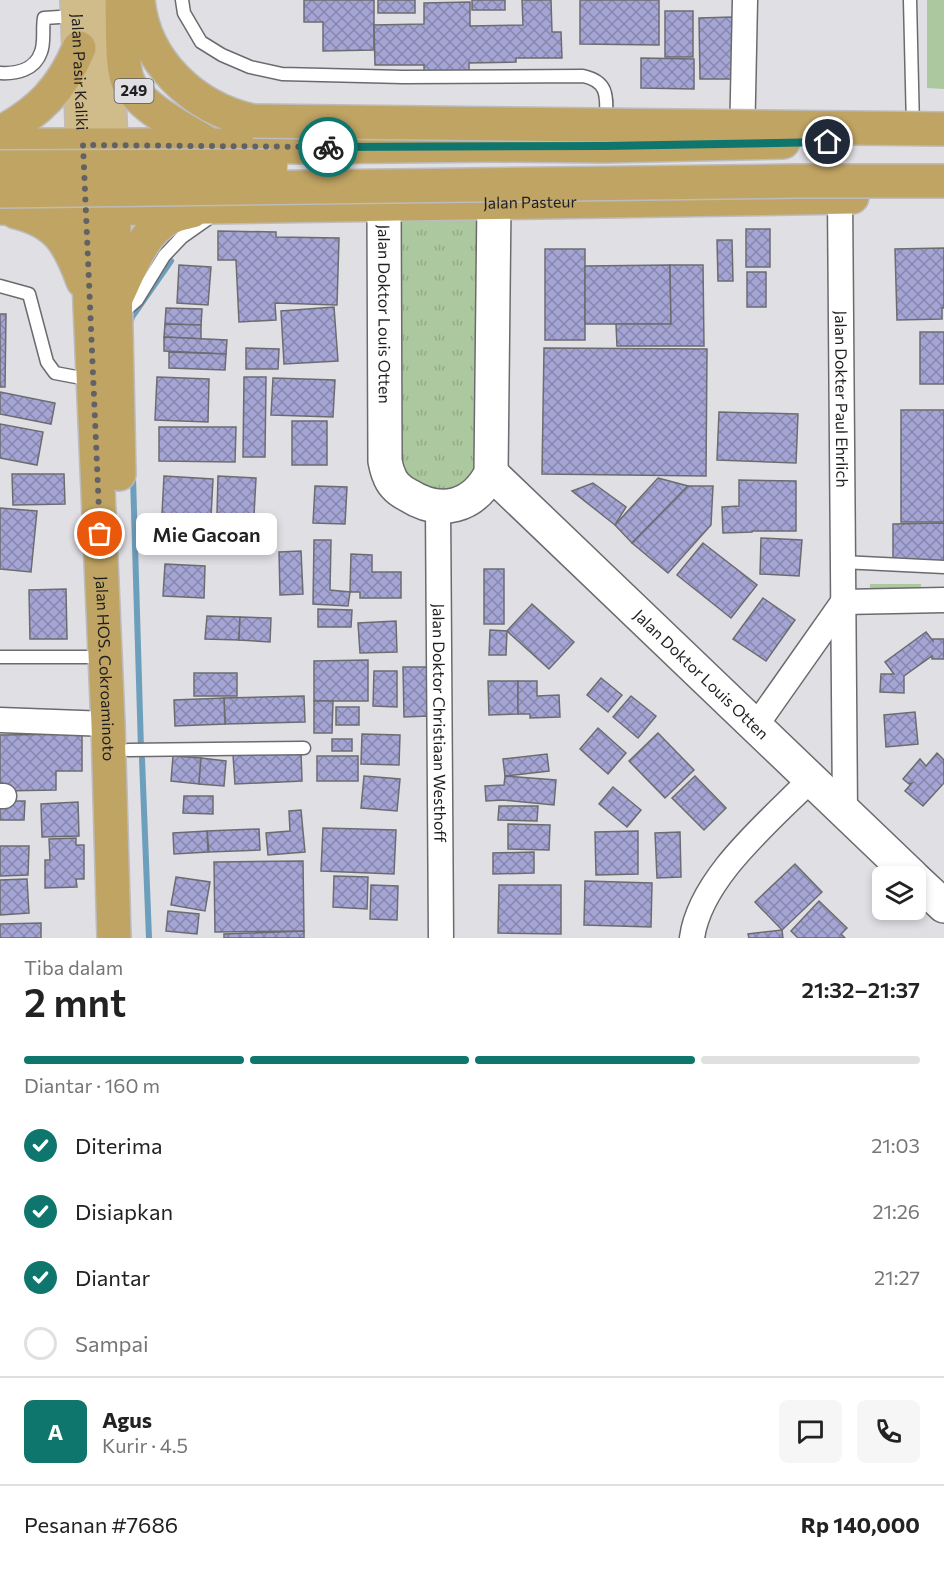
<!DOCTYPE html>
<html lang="id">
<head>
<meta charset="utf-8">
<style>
	:root { --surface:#fff; --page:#f6f6f6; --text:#222; --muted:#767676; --line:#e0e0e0; --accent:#0f766e }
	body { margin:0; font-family:Commissioner,sans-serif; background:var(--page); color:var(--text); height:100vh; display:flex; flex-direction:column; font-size:22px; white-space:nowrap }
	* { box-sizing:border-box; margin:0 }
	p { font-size:20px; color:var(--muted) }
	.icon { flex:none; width:33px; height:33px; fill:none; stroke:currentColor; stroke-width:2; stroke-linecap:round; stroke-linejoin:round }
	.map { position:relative; height:938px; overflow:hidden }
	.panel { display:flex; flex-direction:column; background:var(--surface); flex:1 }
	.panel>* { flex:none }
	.tools { position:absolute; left:872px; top:866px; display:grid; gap:12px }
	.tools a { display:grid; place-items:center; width:54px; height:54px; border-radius:9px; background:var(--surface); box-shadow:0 3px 9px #0003; font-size:30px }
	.pin { position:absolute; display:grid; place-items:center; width:51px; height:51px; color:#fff; margin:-26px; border:3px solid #fff; border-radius:50%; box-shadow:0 2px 6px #0007 }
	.courier { position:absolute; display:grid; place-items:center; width:60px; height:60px; margin:-30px; border:4px solid #0f766e; border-radius:50%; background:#fff; color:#222; box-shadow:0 2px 8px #0007 }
	.bubble { position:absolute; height:42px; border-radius:9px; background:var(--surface); box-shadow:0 3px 9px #0003; font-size:20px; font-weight:600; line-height:42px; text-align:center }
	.head em { font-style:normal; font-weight:600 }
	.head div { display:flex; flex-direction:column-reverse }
	.head { display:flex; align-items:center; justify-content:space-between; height:102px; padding:0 24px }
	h1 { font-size:39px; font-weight:600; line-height:45px }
	.bar { display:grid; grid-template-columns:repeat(4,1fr); gap:9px 6px; align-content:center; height:72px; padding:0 24px }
	.bar i { height:8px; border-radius:4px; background:var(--line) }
	.bar .selected { background:var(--accent) }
	.bar p { grid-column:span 4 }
	.line { display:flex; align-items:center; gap:15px; padding:0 24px; border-top:2px solid var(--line) }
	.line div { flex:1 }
	.round { display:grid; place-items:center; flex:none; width:63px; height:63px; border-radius:9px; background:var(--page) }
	ol { padding:0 24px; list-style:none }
	li { display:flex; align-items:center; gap:18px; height:66px }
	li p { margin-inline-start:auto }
	li .icon { padding:6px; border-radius:50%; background:var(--accent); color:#fff; stroke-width:4 }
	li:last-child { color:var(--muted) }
	li i { width:33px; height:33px; border:3px solid var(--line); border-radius:50% }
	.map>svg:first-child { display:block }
	.grass { fill:#abc89e }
	.park { fill:url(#park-tufts) }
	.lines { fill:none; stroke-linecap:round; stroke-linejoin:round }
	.stream { stroke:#6d9ebc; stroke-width:6 }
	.building { fill:url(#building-cross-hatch); stroke:#6c6c70; stroke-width:1.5 }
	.service-casing { stroke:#6b6b6f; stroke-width:15 }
	.minor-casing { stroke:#6b6b6f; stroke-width:27 }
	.secondary-casing { stroke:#6b6b6f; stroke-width:36 }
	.primary-casing { stroke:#bcbcbc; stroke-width:36 }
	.trunk-casing { stroke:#bcbcbc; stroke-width:36 }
	.service { stroke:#fff; stroke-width:12 }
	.minor { stroke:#fff; stroke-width:24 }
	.secondary { stroke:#fff; stroke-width:33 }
	.primary { stroke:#d0bb8b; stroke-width:33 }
	.trunk { stroke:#c0a464; stroke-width:33 }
	.trunk-bridge-casing { stroke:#bcbcbc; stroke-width:36; stroke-linecap:butt }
	.trunk-bridge { stroke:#c0a464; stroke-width:33 }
	.done { stroke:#626264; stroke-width:6; stroke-dasharray:0 10.8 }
	.route { stroke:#0f766e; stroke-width:8 }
	.labels { text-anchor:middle; stroke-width:6; stroke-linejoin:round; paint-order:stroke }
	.shield { fill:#dfdfe4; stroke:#58585a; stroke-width:1.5 }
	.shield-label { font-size:15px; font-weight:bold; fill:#1e1e1f }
	.street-label { font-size:16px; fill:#1e1e1f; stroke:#dfdfe4 }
</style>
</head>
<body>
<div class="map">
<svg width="944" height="938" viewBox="0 0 944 938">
	<defs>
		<pattern id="park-tufts" width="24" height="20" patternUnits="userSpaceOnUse" patternTransform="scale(1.5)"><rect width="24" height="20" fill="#abc89e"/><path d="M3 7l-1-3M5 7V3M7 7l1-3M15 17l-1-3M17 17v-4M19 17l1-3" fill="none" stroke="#93ab88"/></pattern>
		<pattern id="building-cross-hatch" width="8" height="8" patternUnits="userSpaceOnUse" patternTransform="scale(1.5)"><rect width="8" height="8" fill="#a5a5d5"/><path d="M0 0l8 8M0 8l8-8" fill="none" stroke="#8686ac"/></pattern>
	</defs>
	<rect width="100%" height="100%" fill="#dfdfe4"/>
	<path class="grass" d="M927,0h17v89l-17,-1z"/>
	<g class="park">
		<path d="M391,206l101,1 -10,269 -45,20 -37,-25z"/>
		<path d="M870,584h51v11l-51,1z"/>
	</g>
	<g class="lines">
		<g class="stream">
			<path d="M130,323l2,-6 39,-56"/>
			<path d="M133,477l8,272"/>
			<path d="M142,759l7,179"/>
		</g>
	</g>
	<g class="building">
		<path d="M304,0h70v50l-51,1v-29h-19z"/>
		<rect x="378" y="0" width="37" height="13"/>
		<rect x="472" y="0" width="33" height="10"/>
		<path d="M522,0h29l1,32h9l1,26h-46v4l-47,1v10h-45v-8h-49l-1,-40 50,-1v-21l46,-1v24l53,-1z"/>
		<path d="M580,0h79v45l-79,-1z"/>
		<rect x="665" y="11" width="28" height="46"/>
		<path d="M733,17l1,62h-34l-1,-61z"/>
		<path d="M641,58l53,1v30l-53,-1z"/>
		<rect x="746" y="229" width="24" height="38"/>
		<path d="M218,231l58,1v5l63,1 -2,67 -62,-2 1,17 -37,2 -3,-62h-18z"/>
		<path d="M717,240h15l1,41h-15z"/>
		<path d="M944,248v60h-2v11l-45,1 -2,-71z"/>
		<rect x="545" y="249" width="40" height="91"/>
		<path d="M179,265l32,2 -3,38 -31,-2z"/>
		<path d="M670,265l1,59h-86v-58z"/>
		<path d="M670,265h33l1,81h-87l-1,-22h55z"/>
		<rect x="747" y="272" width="19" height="35"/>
		<path d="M334,307l4,54 -54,3 -3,-53z"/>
		<path d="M166,308l36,1 -1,16 -36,-1z"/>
		<path d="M0,314h6l-1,73h-5z"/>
		<path d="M165,324l36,1v14l-37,-2z"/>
		<rect x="920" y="332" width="24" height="52"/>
		<path d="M164,337l63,3 -1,14 -62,-3z"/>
		<path d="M246,348l33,1 -1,20h-32z"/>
		<path d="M544,348l163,1 -1,127 -164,-2z"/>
		<path d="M169,352l57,2 -1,16 -56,-2z"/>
		<path d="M157,377l52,2 -1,43 -53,-2z"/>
		<path d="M244,377h22l-1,80h-22z"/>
		<path d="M273,378l62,2 -2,37 -62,-2z"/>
		<path d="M0,392l55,11 -4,21 -51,-10z"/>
		<rect x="901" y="410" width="43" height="112"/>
		<path d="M719,412l79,2 -2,49 -79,-3z"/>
		<rect x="292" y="421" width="35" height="44"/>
		<path d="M0,424l43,8 -6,33 -37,-7z"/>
		<path d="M159,427h77l-1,35 -76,-1z"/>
		<path d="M12,474h52l1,30 -52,1z"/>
		<path d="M164,476l49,3 -2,38 -49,-3z"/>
		<path d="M218,476l38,2 -2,37 -37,-1z"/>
		<path d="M658,478l30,8 -56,57 -17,-18z"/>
		<path d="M739,480l57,1v50h-44v1l-29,1 -1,-26 17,-1z"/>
		<path d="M593,483l33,24 -11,18 -43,-34z"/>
		<path d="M315,486l32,1 -2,37 -32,-1z"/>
		<path d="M688,486h25l-2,39 -43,48 -36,-30z"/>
		<path d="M0,508l37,3 -6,61 -31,-3z"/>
		<path d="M944,523v38h-51v-37z"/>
		<path d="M149,533l15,1 -1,17h-15z"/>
		<path d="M761,538l41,2 -3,36 -39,-2z"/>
		<path d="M314,540h17l-1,50 20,2 -2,14 -35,-2z"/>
		<path d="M703,543l54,42 -26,33 -54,-43z"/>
		<path d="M301,551l2,43 -23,1 -1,-43z"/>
		<path d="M351,554l21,1v17h29v26h-41v-6h-10z"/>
		<path d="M165,564l40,2 -1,32 -41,-2z"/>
		<rect x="484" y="569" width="20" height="55"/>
		<path d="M66,589l1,50h-37l-1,-49z"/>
		<path d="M763,598l32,22 -29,41 -33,-22z"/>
		<path d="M532,604l42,38 -25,27 -42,-38z"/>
		<path d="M318,609l34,1 -1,17h-33z"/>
		<path d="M207,616l33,1 -1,23 -34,-1z"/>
		<path d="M240,617l31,1 -1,24 -31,-2z"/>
		<path d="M396,621l1,31 -37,1 -2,-30z"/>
		<path d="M490,630l17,1 -1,24h-17z"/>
		<path d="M926,632l7,9v-2h11v20h-12v-3l-28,20v17l-24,-1 1,-18h13l-9,-12z"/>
		<path d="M368,660v41h-54v-40z"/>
		<path d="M403,667h25l1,49 -25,1z"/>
		<path d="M374,671h23v36l-24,-1z"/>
		<rect x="194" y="673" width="43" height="23"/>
		<path d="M601,678l21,17 -14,17 -21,-17z"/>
		<path d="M488,681h30v33l-29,1z"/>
		<path d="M518,681h19v15l22,-1 1,22 -30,1v-4h-12z"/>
		<path d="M304,696l1,26 -80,2 -1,-26z"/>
		<path d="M631,696l25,20 -18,22 -25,-21z"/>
		<path d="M224,698l1,26 -50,2 -1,-26z"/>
		<path d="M314,701h19l-1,32h-18z"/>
		<rect x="336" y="707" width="23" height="18"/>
		<path d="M915,712l3,32 -32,3 -2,-32z"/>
		<path d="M598,728l28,25 -18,21 -28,-25z"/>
		<path d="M658,733l36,37 -29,28 -36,-37z"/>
		<path d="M82,734v37h-26v19l-56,1v-56z"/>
		<path d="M362,734l38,1 -1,30 -38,-1z"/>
		<rect x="332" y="739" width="20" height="12"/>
		<path d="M301,752l1,29 -67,3 -2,-29z"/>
		<path d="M937,753l7,7v23l-21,23 -18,-15 7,-8 -3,1 -6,-5 17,-20 6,7z"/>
		<path d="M547,754l2,17 -44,5 -2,-17z"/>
		<path d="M173,756l28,2 -2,26 -28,-3z"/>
		<rect x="317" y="756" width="41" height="25"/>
		<path d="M201,758l25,3 -2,25 -25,-2z"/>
		<path d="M364,776l36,3 -3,32 -36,-3z"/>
		<path d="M505,776l51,4 -2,25 -51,-5 -17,1 -1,-15 19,-1z"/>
		<path d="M695,776l31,32 -22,22 -32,-32z"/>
		<path d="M613,787l28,23 -14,17 -28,-23z"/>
		<path d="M184,796h29v18l-30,-1z"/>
		<path d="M0,801h25l-1,19h-24z"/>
		<path d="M78,802l1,34 -37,1 -1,-33z"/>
		<path d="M499,806h39l-1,15 -39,-1z"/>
		<path d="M301,810l4,42 -37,3 -2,-22 24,-2 -1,-20z"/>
		<path d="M508,824l42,1 -1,25 -41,-1z"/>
		<path d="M323,828l73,2 -2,44 -73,-3z"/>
		<path d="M259,829l1,21 -51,2 -2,-21z"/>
		<path d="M207,831l1,21 -34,2 -1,-21z"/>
		<path d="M638,831v43l-42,1 -1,-43z"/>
		<path d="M680,832l1,45 -24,1 -2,-45z"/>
		<path d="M76,838v7h8v34h-8l1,8 -32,1v-28h5l-1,-21z"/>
		<path d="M0,846h29l-1,29 -28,1z"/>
		<path d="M534,852v21l-41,1v-21z"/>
		<path d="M303,861l1,70 -89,1 -1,-70z"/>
		<path d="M795,864l27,28 -40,38 -27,-28z"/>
		<path d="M334,876l34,1 -1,32 -34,-2z"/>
		<path d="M176,877l34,5 -5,29 -34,-6z"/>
		<path d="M27,879l2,34 -29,2v-35z"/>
		<path d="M585,881l67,2 -1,44 -67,-2z"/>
		<path d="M371,885l27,1 -1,34 -27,-1z"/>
		<path d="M499,885h62v49l-63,-1z"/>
		<path d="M819,901l28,27 -6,6 4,4h-47l-7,-7z"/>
		<path d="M168,911l31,3 -2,20 -31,-3z"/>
		<path d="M41,923v15h-41v-14z"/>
		<path d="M782,930l1,8h-34l-1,-4z"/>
		<path d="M304,931v7h-80v-4z"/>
	</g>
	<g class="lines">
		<defs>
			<g id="service">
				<path d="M182,0l2,13 17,29 21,13 28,12 32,7 121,3 180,-1c28,6 23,24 23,47"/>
				<path d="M910,0l3,127"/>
				<path d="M0,73c16,1 35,-3 41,-21 4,-10 1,-23 3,-34l31,-2"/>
				<path d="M0,286l29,8 18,68 8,11 37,7"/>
				<path d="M121,314l16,-14 27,-44 18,-19 27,-19"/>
				<path d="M842,562l102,5"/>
				<path d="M0,657h104"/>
				<path d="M128,750l176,-2"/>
			</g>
			<g id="minor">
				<path d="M742,143l3,-143"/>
				<path id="s1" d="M840,197l5,617"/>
				<path id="s2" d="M438,507l3,431"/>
				<path d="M843,602l101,-2"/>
				<path d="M0,720l108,4"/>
				<path d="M754,724l8,-7 81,-115"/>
				<path d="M0,796h4"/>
				<path d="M692,938c8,-60 77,-116 118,-158"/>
			</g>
			<g id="secondary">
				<path id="s3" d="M384,203l1,258c1,5 2,10 4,14 3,9 11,16 19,20 33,21 66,12 83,-22l3,-271"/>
				<path id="s4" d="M491,473l421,403"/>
				<path d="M915,879l29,27"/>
			</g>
			<g id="primary">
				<path id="s5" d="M77,0l6,145"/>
				<path d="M105,0l6,145"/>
			</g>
			<g id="trunk">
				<path d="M122,0c1,20 -1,62 5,79 9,27 59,51 83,66"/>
				<path d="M138,0c6,62 56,108 115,121"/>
				<path d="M0,133c39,-21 62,-44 79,-85"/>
				<path d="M0,145h210l87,2 198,-2 110,1 178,-4"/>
				<path id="s6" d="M85,187l23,537 6,214"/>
				<path d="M113,187l6,287"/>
				<path id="s7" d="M0,208l86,1 766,-12"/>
				<path d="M16,212c42,10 53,31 67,69"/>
				<path d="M117,296c13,-27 25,-64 52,-78 7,-4 15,-5 23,-7"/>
			</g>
		</defs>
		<use href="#service" class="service-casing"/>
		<use href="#minor" class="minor-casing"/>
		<use href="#secondary" class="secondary-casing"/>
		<use href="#primary" class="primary-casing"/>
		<use href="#trunk" class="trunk-casing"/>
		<use href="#service" class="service"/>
		<use href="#minor" class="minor"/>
		<use href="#secondary" class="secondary"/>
		<use href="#primary" class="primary"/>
		<use href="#trunk" class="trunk"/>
		<defs>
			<g id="trunk-bridge">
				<path d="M253,121l691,8"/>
				<path d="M0,167l271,-1"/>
				<path d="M0,191l797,-10h147"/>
			</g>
		</defs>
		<use href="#trunk-bridge" class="trunk-bridge-casing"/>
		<use href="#trunk-bridge" class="trunk-bridge"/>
	</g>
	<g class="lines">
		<path class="done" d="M100,534l-17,-389 245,2"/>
		<path class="route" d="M328,147l277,-1 223,-4"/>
	</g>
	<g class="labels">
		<rect class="shield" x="114.5" y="79" width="39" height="24" rx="4.5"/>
		<g class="shield-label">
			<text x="134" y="96">249</text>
		</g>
		<g class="street-label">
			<text dy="6" stroke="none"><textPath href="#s5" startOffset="72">Jalan Pasir Kaliki</textPath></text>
			<text dy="6" stroke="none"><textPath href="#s7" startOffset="530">Jalan Pasteur</textPath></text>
			<text dy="6" stroke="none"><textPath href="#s3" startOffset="111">Jalan Doktor Louis Otten</textPath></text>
			<text dy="6" stroke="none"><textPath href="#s1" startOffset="202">Jalan Dokter Paul Ehrlich</textPath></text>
			<text dy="6" stroke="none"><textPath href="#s6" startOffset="482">Jalan HOS. Cokroaminoto</textPath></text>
			<text dy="6" stroke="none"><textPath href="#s4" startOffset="291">Jalan Doktor Louis Otten</textPath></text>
			<text dy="6" stroke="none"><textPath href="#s2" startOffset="216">Jalan Doktor Christiaan Westhoff</textPath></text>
		</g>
	</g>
</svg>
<div class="tools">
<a><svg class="icon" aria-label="layers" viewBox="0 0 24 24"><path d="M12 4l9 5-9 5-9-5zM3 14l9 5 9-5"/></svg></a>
</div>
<div class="pin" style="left:100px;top:534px;background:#ea580c"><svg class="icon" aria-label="bag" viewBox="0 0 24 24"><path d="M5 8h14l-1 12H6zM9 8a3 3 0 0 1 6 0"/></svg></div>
<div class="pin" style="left:828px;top:142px;background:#1f2937"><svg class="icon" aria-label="home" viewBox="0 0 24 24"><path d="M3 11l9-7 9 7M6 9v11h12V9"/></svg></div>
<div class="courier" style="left:328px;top:147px"><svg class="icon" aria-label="bike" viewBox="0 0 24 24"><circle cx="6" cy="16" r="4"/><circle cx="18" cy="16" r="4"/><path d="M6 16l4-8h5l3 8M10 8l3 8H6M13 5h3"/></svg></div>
<div class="bubble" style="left:136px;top:513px;width:141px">Mie Gacoan</div>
</div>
<section class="panel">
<div class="head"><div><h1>2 mnt</h1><p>Tiba dalam</p></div><em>21:32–21:37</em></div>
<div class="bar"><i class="selected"></i><i class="selected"></i><i class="selected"></i><i></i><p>Diantar · 160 m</p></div>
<ol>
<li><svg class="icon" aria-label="check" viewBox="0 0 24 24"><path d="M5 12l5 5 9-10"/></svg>Diterima<p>21:03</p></li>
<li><svg class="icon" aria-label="check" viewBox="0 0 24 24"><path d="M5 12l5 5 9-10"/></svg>Disiapkan<p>21:26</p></li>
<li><svg class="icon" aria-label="check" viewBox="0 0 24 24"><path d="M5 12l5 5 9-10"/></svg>Diantar<p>21:27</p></li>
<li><i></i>Sampai</li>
</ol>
<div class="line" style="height:108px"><b class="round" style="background:var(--accent);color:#fff">A</b><div><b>Agus</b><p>Kurir · 4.5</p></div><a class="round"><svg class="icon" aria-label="chat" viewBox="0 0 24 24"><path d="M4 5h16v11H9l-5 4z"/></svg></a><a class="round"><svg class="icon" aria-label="phone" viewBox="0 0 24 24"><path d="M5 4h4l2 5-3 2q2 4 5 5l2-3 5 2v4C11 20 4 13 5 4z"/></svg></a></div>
<div class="line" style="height:78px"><div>Pesanan #7686</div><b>Rp 140,000</b></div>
</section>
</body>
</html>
